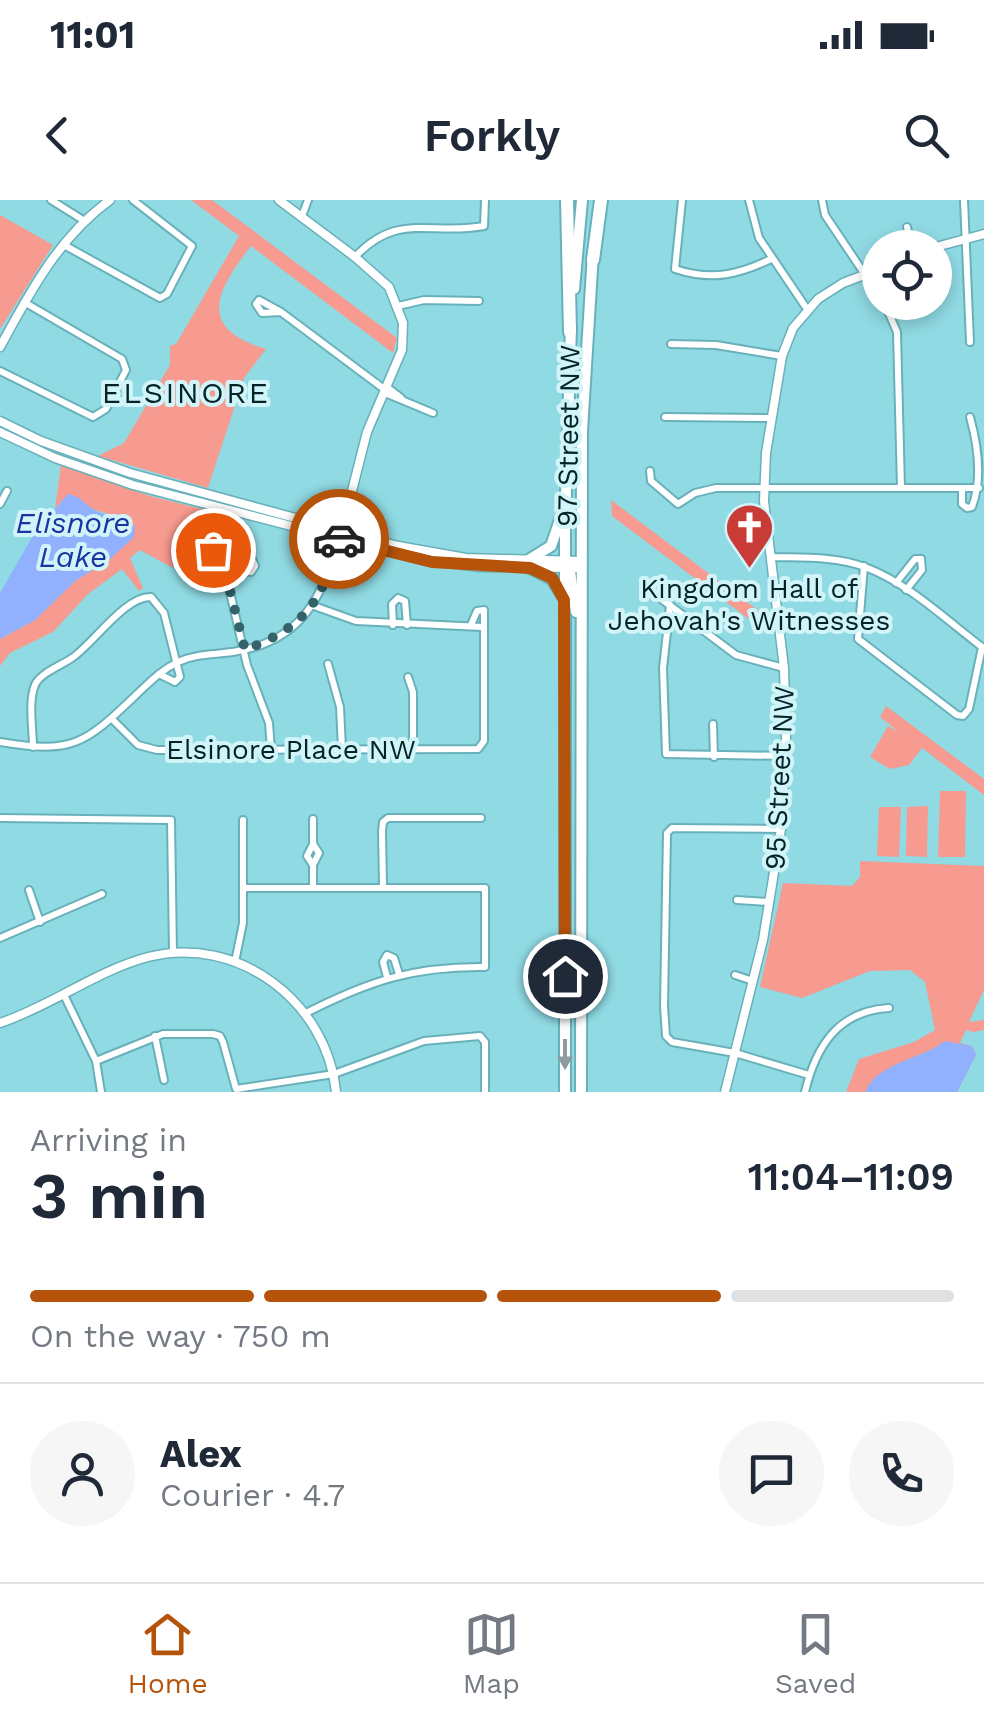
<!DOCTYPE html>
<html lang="en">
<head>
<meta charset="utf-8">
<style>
	:root { --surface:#fff; --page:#f6f6f7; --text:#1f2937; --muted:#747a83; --line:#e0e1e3; --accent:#b45309 }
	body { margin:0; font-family:"Work Sans",sans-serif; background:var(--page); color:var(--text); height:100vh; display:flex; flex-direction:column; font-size:38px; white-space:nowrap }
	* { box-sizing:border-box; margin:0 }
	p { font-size:32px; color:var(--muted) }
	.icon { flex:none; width:55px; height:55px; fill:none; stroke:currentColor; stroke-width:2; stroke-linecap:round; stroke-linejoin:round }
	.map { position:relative; height:892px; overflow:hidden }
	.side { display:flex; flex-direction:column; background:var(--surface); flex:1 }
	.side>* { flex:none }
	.tools { position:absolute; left:862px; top:30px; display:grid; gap:20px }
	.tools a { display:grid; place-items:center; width:90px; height:90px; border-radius:50%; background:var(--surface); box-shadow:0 5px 15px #0003; font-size:50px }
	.pin { position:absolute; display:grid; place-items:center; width:85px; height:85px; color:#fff; margin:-42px; border:5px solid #fff; border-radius:50%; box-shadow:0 2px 10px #0007 }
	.courier { position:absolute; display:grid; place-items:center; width:100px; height:100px; margin:-50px; border:8px solid #b45309; border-radius:50%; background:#fff; color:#222; box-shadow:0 2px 12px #0007 }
	.headline em { font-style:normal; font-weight:600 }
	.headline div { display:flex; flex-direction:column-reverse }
	.headline { display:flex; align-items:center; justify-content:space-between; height:170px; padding:0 30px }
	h1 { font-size:65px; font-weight:600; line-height:75px }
	.bar { display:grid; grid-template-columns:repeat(4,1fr); gap:15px 10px; align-content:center; height:120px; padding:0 30px }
	.bar i { height:12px; border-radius:8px; background:var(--line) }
	.bar .active { background:var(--accent) }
	.bar p { grid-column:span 4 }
	.line { display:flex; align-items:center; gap:25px; padding:0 30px; border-top:2px solid var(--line) }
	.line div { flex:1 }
	.round { display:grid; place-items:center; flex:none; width:105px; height:105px; border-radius:52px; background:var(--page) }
	.status { display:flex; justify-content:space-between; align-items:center; height:70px; padding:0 50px; background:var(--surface); direction:ltr }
	.status svg { height:28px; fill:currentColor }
	header { display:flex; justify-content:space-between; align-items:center; height:130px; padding:0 30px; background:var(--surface); font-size:45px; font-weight:600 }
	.tabs { display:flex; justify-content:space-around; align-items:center; height:140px; border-top:2px solid var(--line); background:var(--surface); font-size:28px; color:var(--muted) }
	.tabs a { display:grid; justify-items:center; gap:5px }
	.tabs .active { color:var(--accent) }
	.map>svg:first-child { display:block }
	.green { fill:#f79a8f }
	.water { fill:#91b0fe }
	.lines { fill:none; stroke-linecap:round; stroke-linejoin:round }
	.minor-casing { stroke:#68b1bb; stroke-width:10 }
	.tertiary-casing { stroke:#68b1bb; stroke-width:11 }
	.primary-casing { stroke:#68b1bb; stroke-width:14 }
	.motorway-casing { stroke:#68b1bb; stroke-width:16 }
	.minor { stroke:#fff; stroke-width:6 }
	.tertiary { stroke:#fff; stroke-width:8 }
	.primary { stroke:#fff; stroke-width:10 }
	.motorway { stroke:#fff; stroke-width:12 }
	.oneway { fill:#8e9c9e }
	.done { stroke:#346369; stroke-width:10; stroke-dasharray:0 18 }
	.route { stroke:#b45309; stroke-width:12 }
	.labels { text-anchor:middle; stroke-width:8; stroke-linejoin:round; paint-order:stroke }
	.street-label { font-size:28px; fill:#032327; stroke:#d1f4f9 }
	.poi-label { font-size:28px; fill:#032327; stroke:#d1f4f9 }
	.neighbourhood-label { font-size:30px; letter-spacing:2.5px; fill:#032327; stroke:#d1f4f9 }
	.water-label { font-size:30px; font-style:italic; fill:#1b34a1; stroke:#d1f4f9 }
</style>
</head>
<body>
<div class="status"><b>11:01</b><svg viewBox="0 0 49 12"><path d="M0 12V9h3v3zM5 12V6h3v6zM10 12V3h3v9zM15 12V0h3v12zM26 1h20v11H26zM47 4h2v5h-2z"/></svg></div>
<header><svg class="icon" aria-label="back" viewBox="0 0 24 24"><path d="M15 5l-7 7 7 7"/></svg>Forkly<svg class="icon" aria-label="search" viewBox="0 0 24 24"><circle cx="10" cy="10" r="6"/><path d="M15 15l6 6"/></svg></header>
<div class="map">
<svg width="984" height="892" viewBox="0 0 984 892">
	<rect width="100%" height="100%" fill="#90dae4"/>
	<g class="green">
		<path d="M191,0h21l185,138 -4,15 -142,-107c-34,44 -56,82 15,103l-22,29 -36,110 -110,-32 26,-13 46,-78v-19l6,-2 63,-108z"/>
		<path d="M0,15l53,30 -53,84z"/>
		<path d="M61,265l89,31 56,14 -28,33 -5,25 -33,-18 -10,8 13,30 -4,3 -17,-22 -34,25 -35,38 -43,21 -10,13v-27l35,-19 40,-39 34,-21 20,-40 -34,-10 -27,-16 -13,15z"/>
		<path d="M611,300l157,118 2,17 -158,-119z"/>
		<path d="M886,506l98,73v16l-62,-47 -13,17 -19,4 -20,-12 18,-31 11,6 -19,-15z"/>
		<path d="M940,591h26l-1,66h-27z"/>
		<path d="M928,606l-1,51 -21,-1 1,-49z"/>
		<path d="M879,607h22l-2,50 -22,-1z"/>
		<path d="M860,661l124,5v124l-15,32 15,-2v10l-11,2 -7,-2 -6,13 12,3 4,9 -19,37h-111l13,-33 55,-17 21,-12 -10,-48 -15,-12 -40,1 -68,27 -42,-11 23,-104 69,3 8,-9z"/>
	</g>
	<g class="water">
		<path d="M68,294c13,2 17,11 28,17 14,6 29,3 39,16l-1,10 -25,23 -34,21 -40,39 -35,19v-46l34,-59z"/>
		<path d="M945,841l27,5 4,9 -19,37h-92c13,-30 55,-32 80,-51z"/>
	</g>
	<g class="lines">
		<defs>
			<g id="minor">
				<path d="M51,0l32,20"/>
				<path d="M682,0l-7,69c36,12 63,6 96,-10"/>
				<path d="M749,0l10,38 48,71"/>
				<path d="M822,0l3,15 55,82"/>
				<path d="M964,0l6,142"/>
				<path d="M302,16l6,-16"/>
				<path d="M907,27l5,21"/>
				<path d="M64,45l96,53 7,-4 25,-48 -59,-46"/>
				<path d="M355,57c43,-46 75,-21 129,-31l1,-26"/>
				<path d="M884,102l13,30 4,156"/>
				<path d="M398,106l26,-6 55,1"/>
				<path d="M281,112l-19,1 -6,-9 3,-4 22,12 103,77 1,4 48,20"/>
				<path d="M671,144l45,1 66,11"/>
				<path d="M0,171l93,46 13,-8 20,-39 -4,-11 -98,-57"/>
				<path d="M384,189l4,-1 13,10"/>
				<path d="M665,217l107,1"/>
				<path d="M650,271l1,10 27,23 17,-11 21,-5h263"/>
				<path d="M962,288v16l5,4 5,-1c11,-29 6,-61 -2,-90"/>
				<path d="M0,304l7,-13"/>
				<path d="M213,350l39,9 3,7 -4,6 -26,-1 -15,-8 -2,-7z"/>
				<path d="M771,357c31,1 64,-1 94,10 43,16 80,52 117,80l-13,62 -6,7 -6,-1 -99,-76 6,-73"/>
				<path d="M225,371l22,94 22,58 2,27"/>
				<path d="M896,383l19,-24h6"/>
				<path d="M906,390l16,-20 -1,-11"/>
				<path d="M652,392l84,63 48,13"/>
				<path d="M670,405l-7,63 3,86 120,2"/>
				<path d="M314,406l42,15 126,6"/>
				<path d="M393,425l-1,-21 6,-6 7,3 2,24"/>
				<path d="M328,464l12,43 2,42"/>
				<path d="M408,477l5,15v57"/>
				<path d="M112,519l26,26 19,5 321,-1 6,-8v-131l-7,1 -6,14"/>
				<path d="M713,524l1,33"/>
				<path d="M0,542c72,12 84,3 136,-47 13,-12 25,-25 42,-33 19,-9 40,-7 60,-11 65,-11 85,-56 101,-112"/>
				<path d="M33,547c0,-17 -5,-46 2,-62 5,-12 27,-20 37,-27 22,-15 53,-62 79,-61l13,16 16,64 -5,5 -16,-8"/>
				<path d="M0,618l171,2 2,133"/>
				<path d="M781,629l-109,-1 -5,5 -3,173 2,30 6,6 63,11 74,22"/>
				<path d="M313,644l-6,12 6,9v23"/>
				<path d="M313,665l6,-12 -6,-9v-25"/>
				<path d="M383,687l-1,-56 1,-9 5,-4h93"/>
				<path d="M244,688h241v79c-71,-1 -116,14 -179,46"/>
				<path d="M29,690l11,32"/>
				<path d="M737,700l33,2"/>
				<path d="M0,738l102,-44"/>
				<path d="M235,762l8,-39v-103"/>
				<path d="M735,775l18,6"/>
				<path d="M387,777l-4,-15 4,-7 7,3 5,16"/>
				<path d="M64,795l32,66 5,31"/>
				<path d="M155,836l9,44"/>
				<path d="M96,861l67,-27h50l7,2 3,6 13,47 98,-15 90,-33 56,-5 5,6v50"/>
				<path d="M805,892c11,-46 33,-81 84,-84"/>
			</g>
			<g id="tertiary">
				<path d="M279,0l76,57 34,30 14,36 -1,27 -35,82 -26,102"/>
				<path d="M932,48l52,-14"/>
				<path d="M0,147c30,-55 59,-110 110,-147"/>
				<path d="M0,221l41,20 89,32 268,73 68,12 115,3"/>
				<path d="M0,232l55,26 78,27 282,73 64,9 102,1"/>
				<path d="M0,823c51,-17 96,-52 148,-66 90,-23 179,45 188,135"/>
				<path d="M725,892l38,-152 18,-111 5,-90 -2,-71 -20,-167 2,-48 16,-97 11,-28 25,-29 25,-16 37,-14"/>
			</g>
			<g id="primary">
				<path d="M574,89l8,-89"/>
				<path d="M527,361l24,-15 10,-29"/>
				<path d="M569,365l7,47"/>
				<path d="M530,368l22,11 10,16"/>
				<path d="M565,892v-566l6,-200"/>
				<path d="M581,892l1,-661 11,-178"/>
			</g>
			<g id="motorway">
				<path d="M567,0l3,132"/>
				<path d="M593,60l8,-60"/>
			</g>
		</defs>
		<use href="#minor" class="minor-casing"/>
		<use href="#tertiary" class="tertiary-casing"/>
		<use href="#primary" class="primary-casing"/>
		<use href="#motorway" class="motorway-casing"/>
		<use href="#minor" class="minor"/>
		<use href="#tertiary" class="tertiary"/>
		<use href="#primary" class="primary"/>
		<use href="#motorway" class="motorway"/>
	</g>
	<defs><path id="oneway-solid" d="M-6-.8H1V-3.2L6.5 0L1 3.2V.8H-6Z" transform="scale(2.5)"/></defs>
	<use class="oneway" href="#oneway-solid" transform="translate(565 854) rotate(90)"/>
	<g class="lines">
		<path class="done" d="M213,350l-5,6 2,7 15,8 20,79c62,-24 77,-49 94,-111"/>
		<path class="route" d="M339,339l93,23 98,6 22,10 12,22 1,376"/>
	</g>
	<defs>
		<symbol id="church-pin" viewBox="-11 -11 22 30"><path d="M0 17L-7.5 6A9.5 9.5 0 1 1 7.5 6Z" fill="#c93b36" stroke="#d1f4f9"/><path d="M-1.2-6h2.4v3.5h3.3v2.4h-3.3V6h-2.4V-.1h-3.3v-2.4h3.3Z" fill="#fff"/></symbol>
	</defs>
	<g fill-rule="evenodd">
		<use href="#church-pin" x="722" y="300" width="55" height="75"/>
	</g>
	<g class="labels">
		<g class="street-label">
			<text transform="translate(568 236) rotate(-89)" y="10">97 Street NW</text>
			<text x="291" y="559">Elsinore Place NW</text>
			<text transform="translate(779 578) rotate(-87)" y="10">95 Street NW</text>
		</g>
		<g class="poi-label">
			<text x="749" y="398">Kingdom Hall of<tspan x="749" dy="32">Jehovah's Witnesses</tspan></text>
		</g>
		<g class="neighbourhood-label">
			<text x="186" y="203">ELSINORE</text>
		</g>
		<g class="water-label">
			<text x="73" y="333">Elisnore<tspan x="73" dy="34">Lake</tspan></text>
		</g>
	</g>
</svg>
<div class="tools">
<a><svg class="icon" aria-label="locate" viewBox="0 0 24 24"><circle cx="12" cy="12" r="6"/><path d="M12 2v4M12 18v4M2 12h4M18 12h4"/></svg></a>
</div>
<div class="pin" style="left:213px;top:350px;background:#ea580c"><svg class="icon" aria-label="bag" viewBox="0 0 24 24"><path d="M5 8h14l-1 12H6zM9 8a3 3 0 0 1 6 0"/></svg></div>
<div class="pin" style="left:565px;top:776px;background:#1f2937"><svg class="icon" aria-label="home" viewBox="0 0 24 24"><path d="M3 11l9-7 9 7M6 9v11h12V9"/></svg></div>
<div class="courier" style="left:339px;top:339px"><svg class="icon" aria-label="car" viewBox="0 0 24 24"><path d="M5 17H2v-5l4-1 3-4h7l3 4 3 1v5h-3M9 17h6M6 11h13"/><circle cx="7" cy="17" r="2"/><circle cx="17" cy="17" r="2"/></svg></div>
</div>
<section class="side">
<div class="headline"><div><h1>3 min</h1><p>Arriving in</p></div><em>11:04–11:09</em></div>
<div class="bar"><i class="active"></i><i class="active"></i><i class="active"></i><i></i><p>On the way · 750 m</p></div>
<div class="line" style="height:180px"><a class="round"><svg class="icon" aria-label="person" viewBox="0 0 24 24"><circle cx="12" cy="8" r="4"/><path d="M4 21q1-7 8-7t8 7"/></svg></a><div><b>Alex</b><p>Courier · 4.7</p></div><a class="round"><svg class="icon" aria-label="chat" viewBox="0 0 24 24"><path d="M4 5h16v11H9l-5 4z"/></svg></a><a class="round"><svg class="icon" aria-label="phone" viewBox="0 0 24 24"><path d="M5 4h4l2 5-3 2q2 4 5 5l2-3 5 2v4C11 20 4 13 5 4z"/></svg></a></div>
</section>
<nav class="tabs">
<a class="active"><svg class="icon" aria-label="home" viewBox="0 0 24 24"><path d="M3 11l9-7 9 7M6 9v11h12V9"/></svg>Home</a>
<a><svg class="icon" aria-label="map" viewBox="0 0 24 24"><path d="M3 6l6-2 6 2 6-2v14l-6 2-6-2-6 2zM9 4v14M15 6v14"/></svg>Map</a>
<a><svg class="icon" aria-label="saved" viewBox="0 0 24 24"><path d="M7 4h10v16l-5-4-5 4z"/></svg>Saved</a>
</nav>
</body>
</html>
